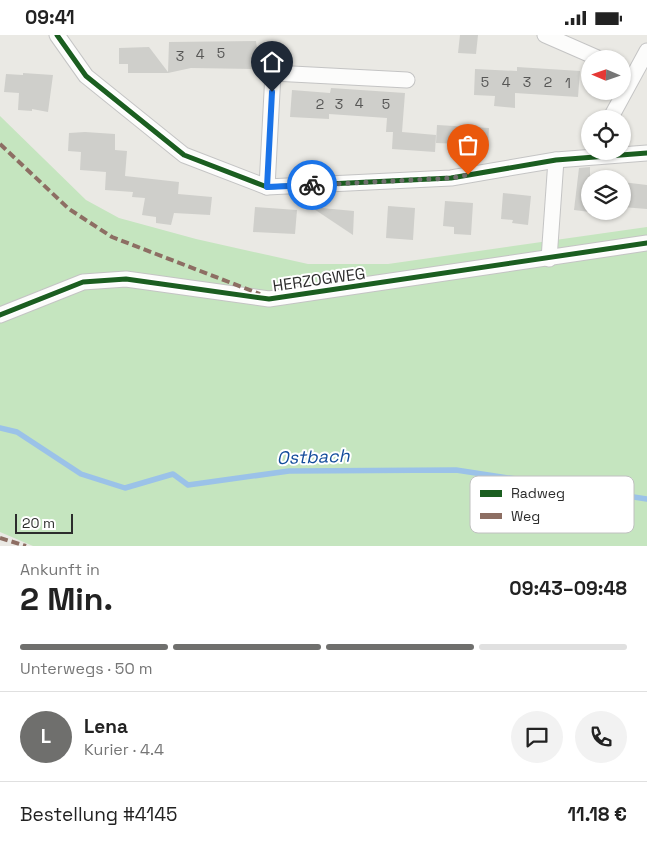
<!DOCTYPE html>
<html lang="de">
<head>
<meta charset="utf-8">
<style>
	:root { --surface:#fff; --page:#f2f2f2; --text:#222; --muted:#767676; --line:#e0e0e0; --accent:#6f6f6d }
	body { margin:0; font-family:"Space Grotesk",sans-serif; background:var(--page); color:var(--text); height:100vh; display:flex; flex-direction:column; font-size:19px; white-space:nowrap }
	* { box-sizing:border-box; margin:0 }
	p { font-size:16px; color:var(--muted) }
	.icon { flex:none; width:28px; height:28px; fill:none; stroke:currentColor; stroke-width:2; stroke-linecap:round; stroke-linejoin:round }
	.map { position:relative; height:511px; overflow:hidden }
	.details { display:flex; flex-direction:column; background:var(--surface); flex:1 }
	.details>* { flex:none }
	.needle { width:32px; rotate:272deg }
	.fabs { position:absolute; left:581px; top:15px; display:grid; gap:10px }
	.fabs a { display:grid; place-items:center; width:50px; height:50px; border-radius:50%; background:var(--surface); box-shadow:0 1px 4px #0004; font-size:25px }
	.scale { position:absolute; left:15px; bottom:12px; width:58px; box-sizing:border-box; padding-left:5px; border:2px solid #2d2d2d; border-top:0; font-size:14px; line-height:18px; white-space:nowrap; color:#2d2d2d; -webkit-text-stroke:4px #fff; paint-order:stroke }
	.pin { position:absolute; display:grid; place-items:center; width:42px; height:42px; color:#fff; margin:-51px -21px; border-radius:50% 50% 50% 0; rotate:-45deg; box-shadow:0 0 5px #0007 }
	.pin .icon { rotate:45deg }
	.courier { position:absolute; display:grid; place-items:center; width:50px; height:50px; margin:-25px; border:4px solid #1a73e8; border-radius:50%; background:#fff; color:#222; box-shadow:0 1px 6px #0007 }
	.overview em { font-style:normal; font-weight:800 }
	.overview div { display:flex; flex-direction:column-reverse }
	.overview { display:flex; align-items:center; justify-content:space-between; height:85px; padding:0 20px }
	h1 { font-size:32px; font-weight:800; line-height:38px }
	.bar { display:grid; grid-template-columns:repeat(4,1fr); gap:8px 5px; align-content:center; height:60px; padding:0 20px }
	.bar i { height:6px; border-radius:4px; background:var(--line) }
	.bar .active { background:var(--accent) }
	.bar p { grid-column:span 4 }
	.line { display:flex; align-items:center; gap:12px; padding:0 20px; border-top:1px solid var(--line) }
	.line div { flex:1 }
	.round { display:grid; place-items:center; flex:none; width:52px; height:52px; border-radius:26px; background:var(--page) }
	.status { display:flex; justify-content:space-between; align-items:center; height:35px; padding:0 25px; background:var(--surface); direction:ltr }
	.status svg { height:14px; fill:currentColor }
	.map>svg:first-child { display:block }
	.green { fill:#c5e5bf }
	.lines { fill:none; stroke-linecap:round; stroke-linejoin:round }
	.stream { stroke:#9bc2e8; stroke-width:5.5 }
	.building { fill:#cfcfcb }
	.street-casing { stroke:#c4c4c4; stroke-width:17 }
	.street { stroke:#fcfcfb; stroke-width:15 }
	.quiet { stroke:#8d6e63; stroke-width:4; stroke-dasharray:8 4; stroke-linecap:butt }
	.cycleway-casing { stroke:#fff; stroke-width:8 }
	.cycleway { stroke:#1b5e20; stroke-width:5 }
	.done { stroke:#6f6f6d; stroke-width:5; stroke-dasharray:0 9 }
	.route { stroke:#1a73e8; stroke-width:6 }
	.labels { text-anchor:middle; stroke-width:4; stroke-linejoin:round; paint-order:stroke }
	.number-label { font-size:14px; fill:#575756 }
	.street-label { font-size:16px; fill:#2d2d2d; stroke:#fff }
	.water-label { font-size:18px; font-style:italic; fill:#134d9b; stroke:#fff }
	.key { fill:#fff; stroke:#c0c0c0; stroke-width:1 }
	.key-label { font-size:14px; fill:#2d2d2d }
</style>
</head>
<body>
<div class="status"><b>09:41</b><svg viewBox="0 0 49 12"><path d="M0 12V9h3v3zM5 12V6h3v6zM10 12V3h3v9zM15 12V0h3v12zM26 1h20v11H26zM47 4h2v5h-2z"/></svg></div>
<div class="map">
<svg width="647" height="511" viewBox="0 0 647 511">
	<rect width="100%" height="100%" fill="#eae9e4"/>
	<path class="green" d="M0,81l86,84 33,18 77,21 112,25h80l259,-37v319h-614l-33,-14z"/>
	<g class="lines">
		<path class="stream" d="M0,393l17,4 64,42 44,14 48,-14 15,11 101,-14 167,-1 191,29"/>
	</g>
	<g class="building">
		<path d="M460,0h18l-2,19 -18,-1z"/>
		<path d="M256,6l3,22 -5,6 -63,-1 -23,5h-40v-9h-9v-16l30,-1 19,25 1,-30z"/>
		<path d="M517,32l63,4 -2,26 -63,-4v15l-21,-2 1,-10 -21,-1 1,-26 42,2z"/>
		<path d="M23,38l30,2 -5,37 -16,-3v2l-14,-1 1,-17 -15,-1 2,-18 17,1z"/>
		<path d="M331,53l74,5 -3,39 34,3 -1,17 -43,-3 1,-17h-7l1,-14 -58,-4v5l-39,-2 2,-27 38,3z"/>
		<path d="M437,90l52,3 -1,17 -52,-2z"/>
		<path d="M85,97l30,2v16l12,1 -2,25 54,6 -1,12 34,3 -2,18 -36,-2 -3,12 -15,-2v-6l-14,-2 3,-17 -13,-1 1,-5 -28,-2 1,-18 -26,-2 1,-18 -13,-1 1,-18z"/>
		<path d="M590,132v45l-16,-2 5,-42z"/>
		<path d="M622,147l25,3v24l-25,-2z"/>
		<path d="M503,158l28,3 -3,29 -16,-2 1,-3 -12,-1z"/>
		<path d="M445,166l28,2 -2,32 -17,-1v-7l-11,-1z"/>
		<path d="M388,171l27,2 -2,32 -27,-2z"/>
		<path d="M255,172l42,3 -2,24 -42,-2z"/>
		<path d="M311,172l43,4 -1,24z"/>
	</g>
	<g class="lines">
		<defs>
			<g id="street">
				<path d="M57,0l29,41 98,79 83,32 184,-9 105,-18 91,-7"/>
				<path d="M545,0l55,24"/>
				<path d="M610,84l37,-68"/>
				<path d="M267,152l6,-114 134,7"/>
				<path d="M549,224l7,-99"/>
				<path d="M0,280l83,-33 43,-3 143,20 378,-56"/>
			</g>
		</defs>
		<use href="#street" class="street-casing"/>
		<use href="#street" class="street"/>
		<g class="quiet">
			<path d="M0,109l69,65 43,28 148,57"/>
			<path d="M0,503l26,8"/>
		</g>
		<defs>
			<g id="cycleway">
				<path d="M57,0l29,41 98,79 83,32 184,-9 105,-18 91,-7"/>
				<path d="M0,280l83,-33 43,-3 143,20 378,-56"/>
			</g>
		</defs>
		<use href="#cycleway" class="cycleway-casing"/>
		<use href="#cycleway" class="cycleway"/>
	</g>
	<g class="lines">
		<path class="done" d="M312,150l139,-7 17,-3"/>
		<path class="route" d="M272,57l-5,95 45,-2"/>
	</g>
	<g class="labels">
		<g class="number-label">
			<text x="221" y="23">5</text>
			<text x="200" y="24">4</text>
			<text x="180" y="26">3</text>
			<text x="485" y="52">5</text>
			<text x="506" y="52">4</text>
			<text x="527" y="52">3</text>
			<text x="548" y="52">2</text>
			<text x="568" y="53">1</text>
			<text x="359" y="73">4</text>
			<text x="320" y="74">2</text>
			<text x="339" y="74">3</text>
			<text x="386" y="74">5</text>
		</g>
		<g class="street-label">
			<text transform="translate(319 244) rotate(-8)" y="6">HERZOGWEG</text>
		</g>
		<g class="water-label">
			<text transform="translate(313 422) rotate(-2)" y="6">Ostbach</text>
		</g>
	</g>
	<rect x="470" y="441" width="164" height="57" rx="8" class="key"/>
	<rect x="480" y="455" width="22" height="7" fill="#1b5e20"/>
	<rect x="480" y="478" width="22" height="6" fill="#8d6e63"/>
	<g class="key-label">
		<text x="511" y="463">Radweg</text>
		<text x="511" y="486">Weg</text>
	</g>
</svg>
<div class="fabs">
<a><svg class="needle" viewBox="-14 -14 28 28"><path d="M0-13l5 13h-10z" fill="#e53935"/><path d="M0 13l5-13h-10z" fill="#767676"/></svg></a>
<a><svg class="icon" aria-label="locate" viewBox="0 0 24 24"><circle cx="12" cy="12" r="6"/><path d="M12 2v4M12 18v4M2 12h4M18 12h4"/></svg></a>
<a><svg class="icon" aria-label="layers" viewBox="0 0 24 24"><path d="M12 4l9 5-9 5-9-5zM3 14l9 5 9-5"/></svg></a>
</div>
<div class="scale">20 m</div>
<div class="pin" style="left:468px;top:140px;background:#ea580c"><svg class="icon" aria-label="bag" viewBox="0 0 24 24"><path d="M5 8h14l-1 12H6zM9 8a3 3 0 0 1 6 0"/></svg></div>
<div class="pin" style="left:272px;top:57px;background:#1f2937"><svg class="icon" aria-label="home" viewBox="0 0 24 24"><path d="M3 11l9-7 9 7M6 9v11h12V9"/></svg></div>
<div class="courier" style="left:312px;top:150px"><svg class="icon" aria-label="bike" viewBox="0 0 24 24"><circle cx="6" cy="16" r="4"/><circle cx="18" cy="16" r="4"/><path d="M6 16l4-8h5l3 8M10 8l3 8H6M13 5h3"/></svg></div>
</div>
<section class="details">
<div class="overview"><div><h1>2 Min.</h1><p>Ankunft in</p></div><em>09:43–09:48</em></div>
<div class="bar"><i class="active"></i><i class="active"></i><i class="active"></i><i></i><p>Unterwegs · 50 m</p></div>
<div class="line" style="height:90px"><b class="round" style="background:var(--accent);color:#fff">L</b><div><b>Lena</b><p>Kurier · 4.4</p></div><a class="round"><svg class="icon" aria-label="chat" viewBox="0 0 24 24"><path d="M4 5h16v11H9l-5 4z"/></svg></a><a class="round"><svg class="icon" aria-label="phone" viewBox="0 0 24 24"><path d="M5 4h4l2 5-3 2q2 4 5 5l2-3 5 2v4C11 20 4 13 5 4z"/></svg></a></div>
<div class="line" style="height:65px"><div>Bestellung #4145</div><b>11.18 €</b></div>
</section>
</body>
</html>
